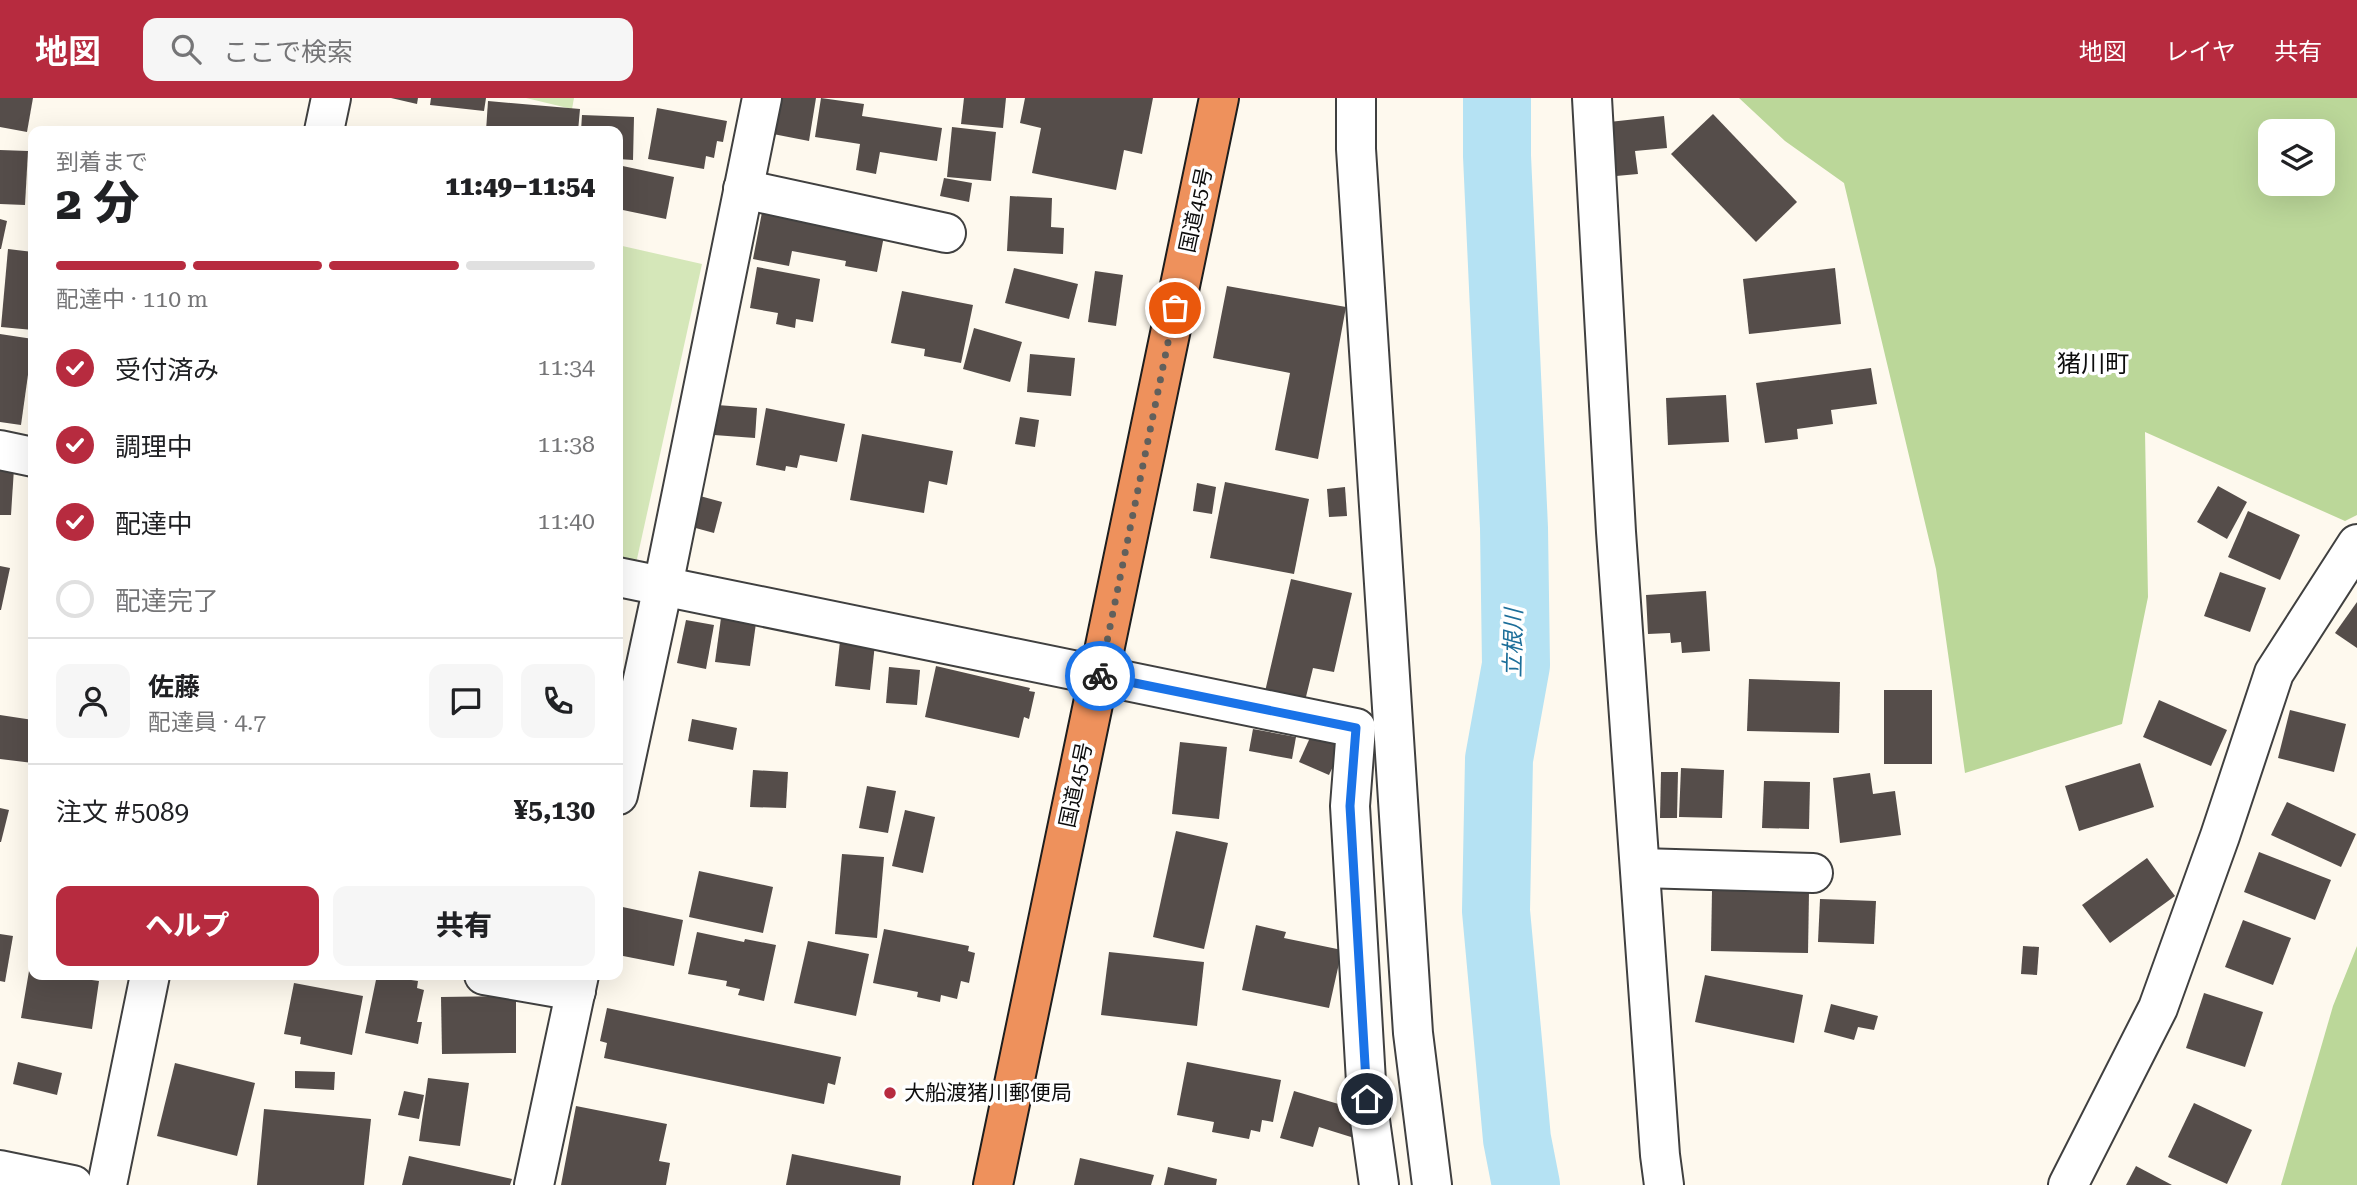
<!DOCTYPE html>
<html lang="ja">
<head>
<meta charset="utf-8">
<style>
	:root { --surface:#fff; --page:#f6f6f6; --text:#202124; --muted:#757577; --line:#e0e0e0; --accent:#b72b3f }
	body { margin:0; font-family:"Roboto Serif","Noto Sans JP",serif; background:var(--page); color:var(--text); height:100vh; display:flex; flex-direction:column; font-size:26px; white-space:nowrap }
	* { box-sizing:border-box; margin:0 }
	p { font-size:23px; color:var(--muted) }
	.icon { flex:none; width:38px; height:38px; fill:none; stroke:currentColor; stroke-width:2; stroke-linecap:round; stroke-linejoin:round }
	.map { position:relative; flex:1; overflow:hidden }
	.panel { position:absolute; left:28px; top:28px; width:595px; height:854px; display:flex; flex-direction:column; background:var(--surface); border-radius:14px; box-shadow:0 7px 28px #0002 }
	.panel>* { flex:none }
	.controls { position:absolute; left:2258px; top:21px; display:grid; gap:14px }
	.controls a { display:grid; place-items:center; width:77px; height:77px; border-radius:14px; background:var(--surface); box-shadow:0 7px 28px #0002; font-size:35px }
	.pin { position:absolute; display:grid; place-items:center; width:60px; height:60px; color:#fff; margin:-30px; border:4px solid #fff; border-radius:50%; box-shadow:0 2px 7px #0007 }
	.courier { position:absolute; display:grid; place-items:center; width:70px; height:70px; margin:-35px; border:5px solid #1a73e8; border-radius:50%; background:#fff; color:#222; box-shadow:0 2px 9px #0007 }
	.summary em { font-style:normal; font-weight:800 }
	.summary div { display:flex; flex-direction:column-reverse }
	.summary { display:flex; align-items:center; justify-content:space-between; height:119px; padding:0 28px }
	h1 { font-size:46px; font-weight:800; line-height:52px }
	.bar { display:grid; grid-template-columns:repeat(4,1fr); gap:10px 7px; align-content:center; height:84px; padding:0 28px }
	.bar i { height:9px; border-radius:5px; background:var(--line) }
	.bar .selected { background:var(--accent) }
	.bar p { grid-column:span 4 }
	.line { display:flex; align-items:center; gap:18px; padding:0 28px; border-top:2px solid var(--line) }
	.line div { flex:1 }
	.round { display:grid; place-items:center; flex:none; width:74px; height:74px; border-radius:14px; background:var(--page) }
	ol { padding:0 28px; list-style:none }
	li { display:flex; align-items:center; gap:21px; height:77px }
	li p { margin-inline-start:auto }
	li .icon { padding:7px; border-radius:50%; background:var(--accent); color:#fff; stroke-width:4 }
	li:last-child { color:var(--muted) }
	li i { width:38px; height:38px; border:4px solid var(--line); border-radius:50% }
	.action { display:flex; gap:14px; margin-top:auto; padding:14px 28px }
	.action a { flex:1; height:80px; border-radius:14px; background:var(--accent); color:#fff; font-size:28px; font-weight:800; line-height:80px; text-align:center }
	.action a+a { background:var(--page); color:var(--text) }
	header { display:flex; align-items:center; gap:42px; box-sizing:border-box; height:98px; padding:0 35px; background:var(--accent); color:#fff }
	header strong { font-size:33px }
	nav { display:flex; gap:38px; margin-inline-start:auto; font-size:24px }
	.search { width:490px; height:63px; background:var(--page); display:flex; align-items:center; gap:18px; box-sizing:border-box; padding:0 24px; border-radius:14px; color:var(--muted); font-size:26px }
	.map>svg:first-child { display:block }
	.green { fill:#d5e7b9 }
	.forest { fill:#bbd799; fill-rule:evenodd }
	.lines { fill:none; stroke-linecap:round; stroke-linejoin:round }
	.river { stroke:#b5e2f3; stroke-width:68 }
	.building { fill:#554d4a }
	.minor-casing { stroke:#404040; stroke-width:42 }
	.highway-casing { stroke:#1e1e1e; stroke-width:42 }
	.minor { stroke:#fff; stroke-width:38 }
	.highway { stroke:#ee915c; stroke-width:38 }
	.done { stroke:#61605c; stroke-width:7; stroke-dasharray:0 12.6 }
	.route { stroke:#1a73e8; stroke-width:9 }
	.poi-dot { fill:#b72b3f; stroke:#fff; stroke-width:2.5 }
	.labels { text-anchor:middle; stroke-width:7; stroke-linejoin:round; paint-order:stroke }
	.street-label { font-size:21px; fill:#0d0d0d; stroke:#fff }
	.poi-label { font-size:21px; fill:#0d0d0d; stroke:#fff; text-anchor:start }
	.water-label { font-size:23px; font-style:italic; fill:#1c6e99; stroke:#fff }
	.quarter-label { font-size:24px; fill:#0d0d0d; stroke:#fff }
</style>
</head>
<body>
<header>
<strong>地図</strong>
<div class="search"><svg class="icon" aria-label="search" viewBox="0 0 24 24"><circle cx="10" cy="10" r="6"/><path d="M15 15l6 6"/></svg>ここで検索</div>
<nav><a>地図</a><a>レイヤ</a><a>共有</a></nav>
</header>
<div class="map">
<svg width="2357" height="1087" viewBox="0 0 2357 1087">
	<rect width="100%" height="100%" fill="#fef9ee"/>
	<g class="green">
		<path d="M526,0h48l-2,11z"/>
		<path d="M618,147l84,19 -67,304 -17,-4z"/>
	</g>
	<g class="forest">
		<path d="M1739,0h618v417l-12,6 -200,-89 3,165 -26,127 -157,49 -29,-204 -92,-386 -59,-42zM2270,33h52v53h-52z"/>
		<path d="M2357,848v239h-76l52,-179z"/>
	</g>
	<g class="lines">
		<path class="river" d="M1497,0v58l17,372 2,137 -17,94 -3,152 21,228 9,46"/>
	</g>
	<g class="building">
		<path d="M0,0h33l-6,34 -27,-5z"/>
		<path d="M391,0h27l-1,6z"/>
		<path d="M431,0h55l-2,13 -54,-6z"/>
		<path d="M780,0h36l-7,43 -36,-7z"/>
		<path d="M821,0l43,6 -2,12 80,12 -5,33 -57,-9 -4,22 -20,-4 4,-26 -45,-7z"/>
		<path d="M964,0h42l-3,30 -42,-4z"/>
		<path d="M1025,0h128l-11,56 -18,-4 -8,40 -84,-17 9,-45 -21,-5z"/>
		<path d="M488,3l92,8 -2,22h-92z"/>
		<path d="M657,10l70,13 -4,21 -6,-1 -3,17 -8,-2 -2,13 -56,-10z"/>
		<path d="M1713,16l84,88 -41,40 -85,-88z"/>
		<path d="M582,17l52,2 -1,43 -15,-1v-28h-37z"/>
		<path d="M1664,18l3,32 -32,3 3,23 -33,3 -5,-54z"/>
		<path d="M952,29l44,5 -5,49 -44,-4z"/>
		<path d="M0,52l28,1 -3,54 -25,-1z"/>
		<path d="M618,67l56,12 -8,42 -48,-10z"/>
		<path d="M944,80l28,5 -3,19 -29,-6z"/>
		<path d="M1010,98l42,2 -1,29 13,1 -1,26 -56,-3z"/>
		<path d="M763,109l122,24 -8,41 -32,-6 1,-5 -54,-10 -3,15 -36,-7z"/>
		<path d="M0,121l7,2 -6,28h-1z"/>
		<path d="M8,151l25,3v78l-32,-3z"/>
		<path d="M757,169l63,12 -7,43 -17,-3 -1,9 -19,-4 2,-11 -28,-5z"/>
		<path d="M1014,170l64,16 -9,35 -64,-16z"/>
		<path d="M1835,170l6,56 -92,10 -6,-55z"/>
		<path d="M1095,173l28,4 -7,51 -28,-4z"/>
		<path d="M1227,188l119,21 -28,152 -43,-9 15,-77 -77,-15z"/>
		<path d="M902,193l71,14 -12,58 -37,-7 1,-7 -34,-6z"/>
		<path d="M974,230l48,14 -12,40 -47,-13z"/>
		<path d="M0,236l33,5 -12,86 -21,-3z"/>
		<path d="M1030,256l45,4 -4,38 -44,-4z"/>
		<path d="M1871,270l6,36 -46,6 2,14 -36,5 1,10 -33,4 -9,-60z"/>
		<path d="M1726,297l3,47 -61,3 -2,-47z"/>
		<path d="M717,307l40,3 -2,30 -41,-3z"/>
		<path d="M766,310l79,16 -8,38 -37,-7 -3,13 -11,-2 -1,5 -29,-6z"/>
		<path d="M1020,319l19,3 -4,27 -20,-3z"/>
		<path d="M862,336l91,17 -6,34 -18,-4 -5,32 -74,-13z"/>
		<path d="M0,369l14,1 -3,47h-11z"/>
		<path d="M1225,384l84,17 -15,75 -84,-16z"/>
		<path d="M1197,385l19,4 -4,27 -19,-3z"/>
		<path d="M2218,388l29,16 -20,37 -30,-17z"/>
		<path d="M1345,389l2,29 -18,1 -2,-28z"/>
		<path d="M700,398l22,6 -8,31 -22,-6z"/>
		<path d="M2248,413l52,24 -20,45 -52,-23z"/>
		<path d="M0,468l10,2 -9,42h-1z"/>
		<path d="M2220,474l46,16 -16,44 -46,-16z"/>
		<path d="M1291,481l61,14 -18,79 -21,-4 -9,37 -40,-9z"/>
		<path d="M1706,493l4,60 -28,2 -1,-11 -10,1 -1,-10 -22,1 -2,-39z"/>
		<path d="M2357,504v46l-22,-15z"/>
		<path d="M721,520l35,5 -6,43 -35,-4z"/>
		<path d="M686,522l28,5 -8,44 -29,-6z"/>
		<path d="M840,543l35,3 -5,46 -35,-4z"/>
		<path d="M936,568l94,22 -1,3 6,1 -6,27 -5,-2 -5,21 -94,-21z"/>
		<path d="M889,569l31,3 -3,35 -31,-2z"/>
		<path d="M1749,581l91,3 -1,51 -92,-2z"/>
		<rect x="1884" y="592" width="48" height="74"/>
		<path d="M2159,602l68,30 -16,36 -68,-29z"/>
		<path d="M2290,612l56,14 -12,48 -56,-14z"/>
		<path d="M0,617l33,5v43l-33,-4z"/>
		<path d="M692,621l45,9 -4,22 -45,-9z"/>
		<path d="M1253,631l43,8 -4,22 -43,-8z"/>
		<path d="M1313,633l30,14 -14,30 -30,-13z"/>
		<path d="M1180,644l47,5 -8,72 -47,-5z"/>
		<path d="M2140,665l14,44 -75,24 -14,-45z"/>
		<path d="M1681,670l43,2 -2,48 -43,-1z"/>
		<path d="M753,672l35,2 -2,36 -36,-1z"/>
		<path d="M1661,674h17l-1,46h-17z"/>
		<path d="M1870,675l3,21 22,-3 6,44 -61,8 -7,-65z"/>
		<path d="M1764,683l46,1 -1,47 -47,-1z"/>
		<path d="M867,688l29,5 -8,42 -29,-5z"/>
		<path d="M2287,704l69,32 -15,33 -70,-32z"/>
		<path d="M0,710l9,2 -8,32h-1z"/>
		<path d="M905,712l30,7 -12,56 -31,-7z"/>
		<path d="M1176,733l52,12 -24,106 -51,-12z"/>
		<path d="M2259,754l72,28 -16,40 -71,-28z"/>
		<path d="M842,756l42,3 -7,81 -42,-4z"/>
		<path d="M2147,760l28,38 -65,47 -28,-38z"/>
		<path d="M28,770h5v41l-4,1z"/>
		<path d="M699,773l74,16 -10,46 -74,-16z"/>
		<path d="M1712,792l97,2 -1,61 -97,-2z"/>
		<path d="M1820,801l56,2 -2,43 -56,-2z"/>
		<path d="M618,808l65,14 -9,46 -56,-11z"/>
		<path d="M2243,822l48,18 -18,47 -48,-18z"/>
		<path d="M1256,827l30,7 -2,6 58,12 -13,58 -87,-18z"/>
		<path d="M884,831l85,17 -1,5 7,2 -6,30 -8,-2 -4,18 -16,-4 -1,7 -23,-5 1,-5 -45,-9z"/>
		<path d="M697,834l47,10 1,-3 31,6 -12,56 -26,-6 2,-6 -14,-3 1,-5 -39,-7z"/>
		<path d="M0,836l13,2 -8,46 -5,-1z"/>
		<path d="M808,843l61,13 -13,62 -62,-13z"/>
		<path d="M2023,848l16,1 -2,28 -16,-1z"/>
		<path d="M1109,854l95,10 -7,64 -96,-11z"/>
		<path d="M29,873h4v4h23l43,6 -7,48 -71,-11z"/>
		<path d="M377,877l41,6 -1,7 7,2 -7,32h5l-4,22 -53,-11z"/>
		<path d="M1705,877l98,20 -9,48 -99,-21z"/>
		<path d="M294,885l69,13 -11,59 -52,-11 1,-7 -17,-3z"/>
		<path d="M2204,895l59,19 -18,55 -59,-19z"/>
		<path d="M516,898v57l-74,1 -1,-57z"/>
		<path d="M1831,906l47,12 -4,14 -16,-3 -4,13 -30,-8z"/>
		<path d="M607,910l234,49 -6,28 -7,-2 -4,21 -220,-46 3,-15 -7,-2z"/>
		<path d="M18,964l44,11 -5,22 -44,-11z"/>
		<path d="M1187,964l94,18 -8,42 -11,-2 -2,12 -9,-2 -2,9 -37,-7 2,-10 -37,-7z"/>
		<path d="M175,965l80,20 -18,73 -80,-20z"/>
		<path d="M295,973l40,1 -1,18 -39,-2z"/>
		<path d="M428,980l41,5 -9,63 -41,-5z"/>
		<path d="M404,993l20,4 -5,24 -21,-4z"/>
		<path d="M1294,993l65,19 -8,27 -32,-10 -6,20 -33,-9z"/>
		<path d="M2194,1005l58,27 -25,54 -59,-27z"/>
		<path d="M576,1008l91,18 -8,37 11,2 -4,22h-105z"/>
		<path d="M264,1011l107,10 -7,66h-107z"/>
		<path d="M792,1056l109,22 -1,9h-114z"/>
		<path d="M409,1058l103,23 -2,6h-108z"/>
		<path d="M1080,1060l74,17 -3,10h-77z"/>
		<path d="M2136,1068l36,19h-46z"/>
		<path d="M1168,1069l49,12 -1,6h-52z"/>
	</g>
	<g class="lines">
		<defs>
			<g id="minor">
				<path d="M1356,0v51l57,884 19,152"/>
				<path d="M1592,0l24,434 44,623 4,30"/>
				<path d="M324,33l7,-33"/>
				<path d="M743,91l203,44"/>
				<path d="M0,352l33,7"/>
				<path d="M618,479l738,151 -6,78 17,293 12,86"/>
				<path d="M618,697l45,-209 99,-488"/>
				<path d="M1640,770l173,5"/>
				<path d="M484,877l92,16"/>
				<path d="M0,1072l73,15"/>
				<path d="M107,1087l43,-210"/>
				<path d="M534,1087l45,-210"/>
				<path d="M2068,1087l90,-177 62,-172 54,-163 83,-129"/>
			</g>
			<path id="highway" d="M993,1087l226,-1087"/>
		</defs>
		<use href="#minor" class="minor-casing"/>
		<use href="#highway" class="highway-casing"/>
		<use href="#minor" class="minor"/>
		<use href="#highway" class="highway"/>
	</g>
	<g class="lines">
		<path class="done" d="M1100,578l75,-368"/>
		<path class="route" d="M1100,578l256,52 -6,78 17,293"/>
	</g>
	<circle class="poi-dot" cx="890" cy="995" r="7"/>
	<g class="labels">
		<g class="street-label">
			<text transform="translate(1196 112) rotate(-78)" y="7">国道45号</text>
			<text transform="translate(1076 687) rotate(-78)" y="7">国道45号</text>
		</g>
		<g class="poi-label">
			<text x="904" y="1002">大船渡猪川郵便局</text>
		</g>
		<g class="water-label">
			<text transform="translate(1513 545) rotate(-89)" y="8">立根川</text>
		</g>
		<g class="quarter-label">
			<text x="2093" y="274">猪川町</text>
		</g>
	</g>
</svg>
<div class="controls">
<a><svg class="icon" aria-label="layers" viewBox="0 0 24 24"><path d="M12 4l9 5-9 5-9-5zM3 14l9 5 9-5"/></svg></a>
</div>
<div class="pin" style="left:1175px;top:210px;background:#ea580c"><svg class="icon" aria-label="bag" viewBox="0 0 24 24"><path d="M5 8h14l-1 12H6zM9 8a3 3 0 0 1 6 0"/></svg></div>
<div class="pin" style="left:1367px;top:1001px;background:#1f2937"><svg class="icon" aria-label="home" viewBox="0 0 24 24"><path d="M3 11l9-7 9 7M6 9v11h12V9"/></svg></div>
<div class="courier" style="left:1100px;top:578px"><svg class="icon" aria-label="bike" viewBox="0 0 24 24"><circle cx="6" cy="16" r="4"/><circle cx="18" cy="16" r="4"/><path d="M6 16l4-8h5l3 8M10 8l3 8H6M13 5h3"/></svg></div>
<section class="panel">
<div class="summary"><div><h1>2 分</h1><p>到着まで</p></div><em>11:49–11:54</em></div>
<div class="bar"><i class="selected"></i><i class="selected"></i><i class="selected"></i><i></i><p>配達中 · 110 m</p></div>
<ol>
<li><svg class="icon" aria-label="check" viewBox="0 0 24 24"><path d="M5 12l5 5 9-10"/></svg>受付済み<p>11:34</p></li>
<li><svg class="icon" aria-label="check" viewBox="0 0 24 24"><path d="M5 12l5 5 9-10"/></svg>調理中<p>11:38</p></li>
<li><svg class="icon" aria-label="check" viewBox="0 0 24 24"><path d="M5 12l5 5 9-10"/></svg>配達中<p>11:40</p></li>
<li><i></i>配達完了</li>
</ol>
<div class="line" style="height:126px"><a class="round"><svg class="icon" aria-label="person" viewBox="0 0 24 24"><circle cx="12" cy="8" r="4"/><path d="M4 21q1-7 8-7t8 7"/></svg></a><div><b>佐藤</b><p>配達員 · 4.7</p></div><a class="round"><svg class="icon" aria-label="chat" viewBox="0 0 24 24"><path d="M4 5h16v11H9l-5 4z"/></svg></a><a class="round"><svg class="icon" aria-label="phone" viewBox="0 0 24 24"><path d="M5 4h4l2 5-3 2q2 4 5 5l2-3 5 2v4C11 20 4 13 5 4z"/></svg></a></div>
<div class="line" style="height:91px"><div>注文 #5089</div><b>¥5,130</b></div>
<div class="action"><a>ヘルプ</a><a>共有</a></div>
</section>
</div>
</body>
</html>
